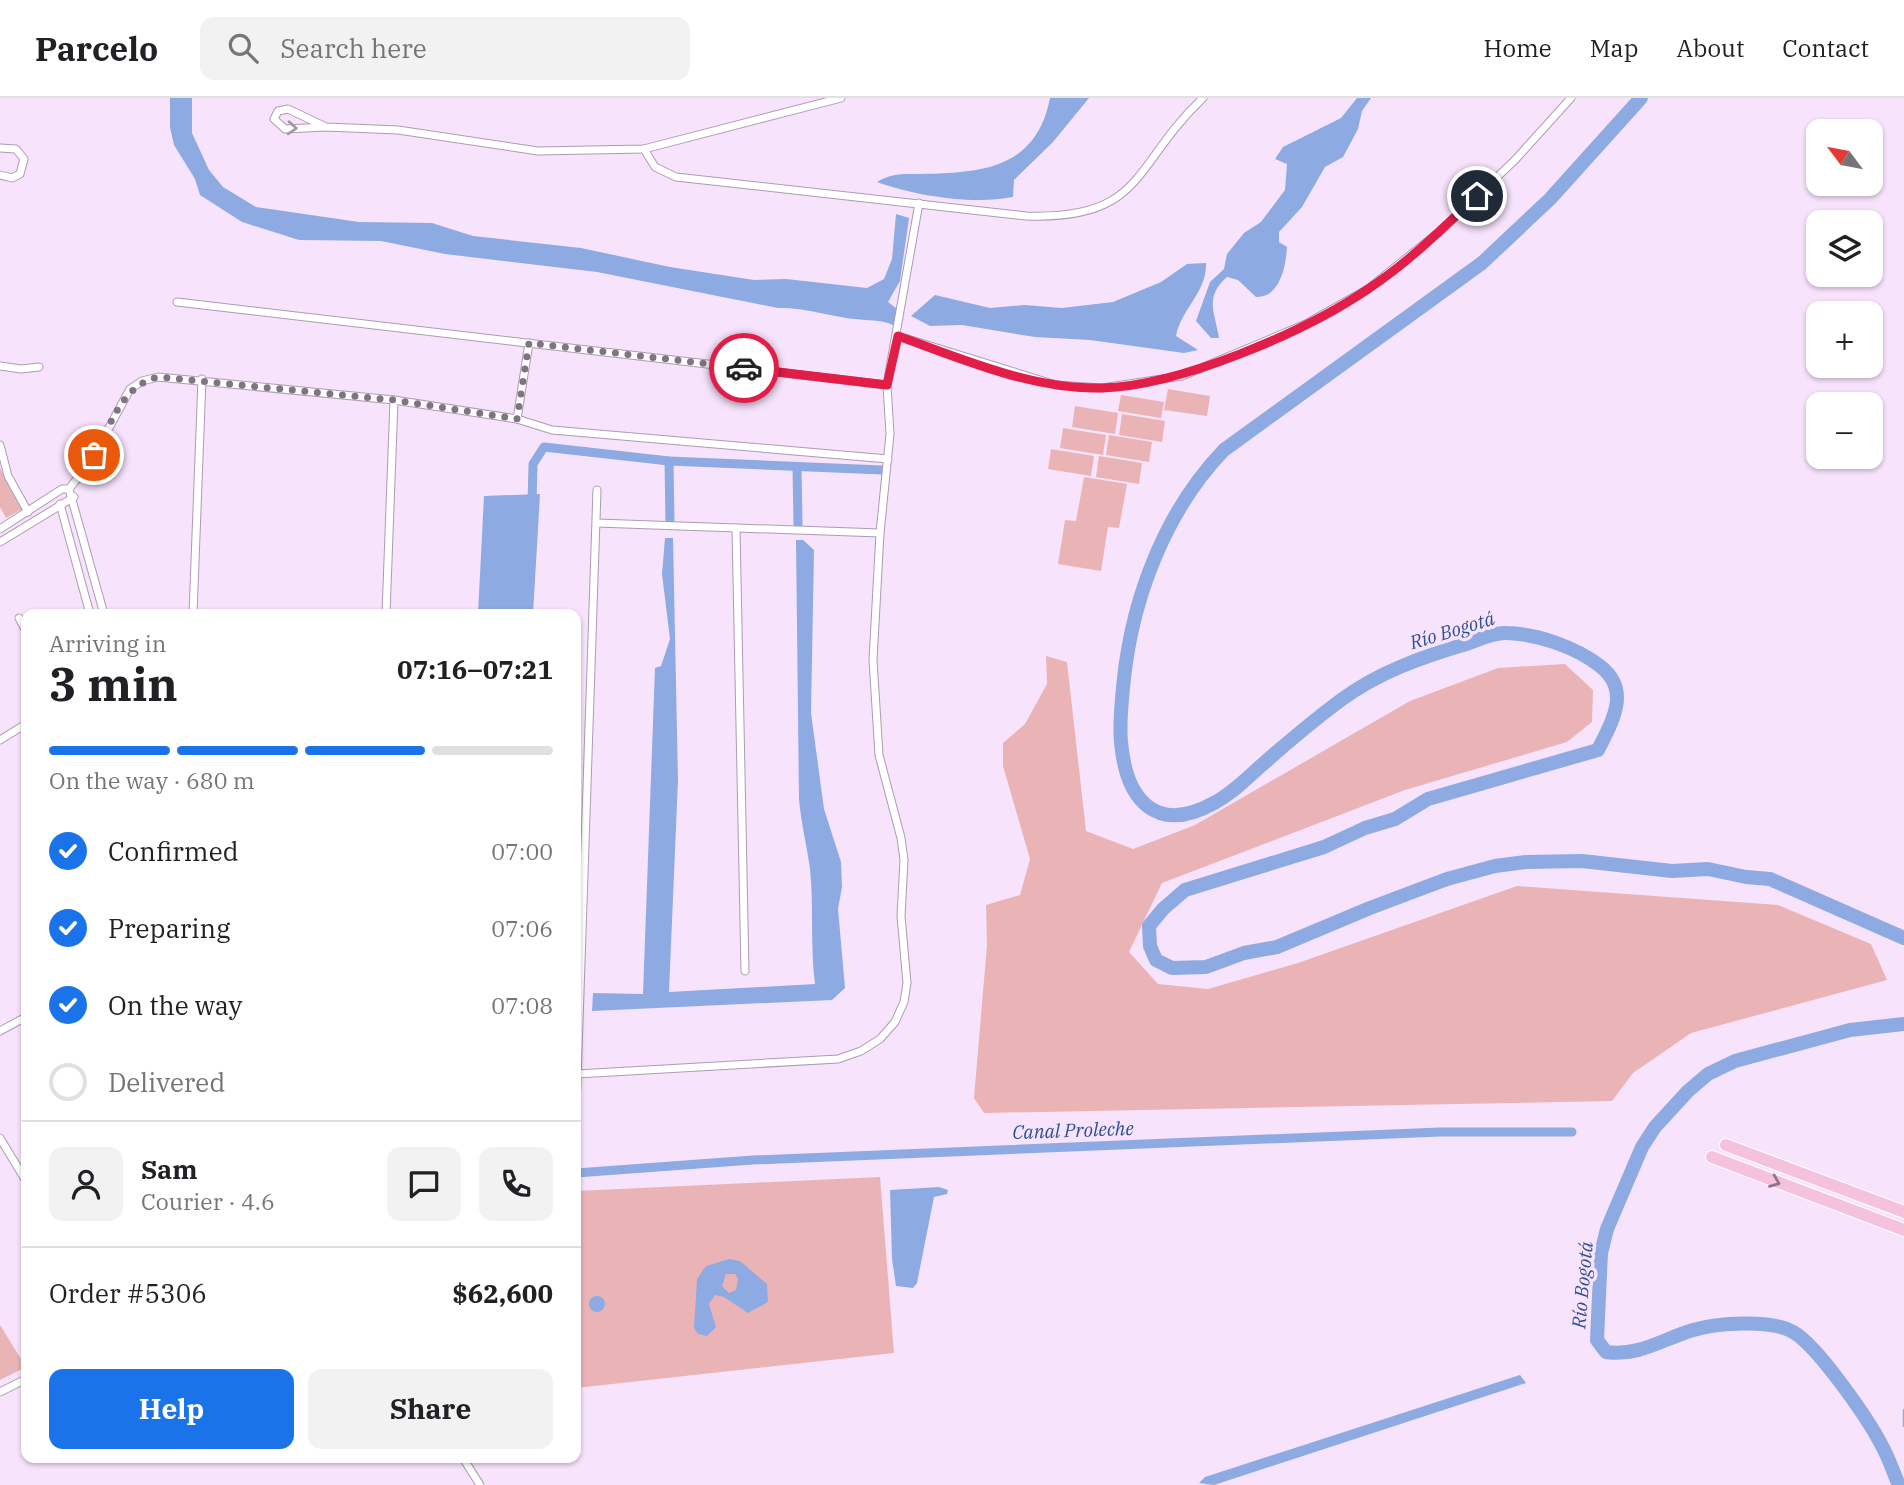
<!DOCTYPE html>
<html lang="en">
<head>
<meta charset="utf-8">
<style>
	:root { --surface:#fff; --page:#f2f2f2; --text:#202124; --muted:#757577; --line:#e0e0e0; --accent:#1a73e8 }
	body { margin:0; font-family:"IBM Plex Serif",serif; background:var(--page); color:var(--text); height:100vh; display:flex; flex-direction:column; font-size:26px; white-space:nowrap }
	* { box-sizing:border-box; margin:0 }
	p { font-size:23px; color:var(--muted) }
	.icon { flex:none; width:38px; height:38px; fill:none; stroke:currentColor; stroke-width:2; stroke-linecap:round; stroke-linejoin:round }
	.map { position:relative; flex:1; overflow:hidden }
	.panel { position:absolute; left:21px; top:511px; width:560px; height:854px; display:flex; flex-direction:column; background:var(--surface); border-radius:14px; box-shadow:0 2px 5px #0004 }
	.panel>* { flex:none }
	.needle { width:46px; rotate:302deg }
	.controls { position:absolute; left:1806px; top:21px; display:grid; gap:14px }
	.controls a { display:grid; place-items:center; width:77px; height:77px; border-radius:14px; background:var(--surface); box-shadow:0 2px 5px #0004; font-size:35px }
	.pin { position:absolute; display:grid; place-items:center; width:60px; height:60px; color:#fff; margin:-30px; border:4px solid #fff; border-radius:50%; box-shadow:0 2px 7px #0007 }
	.courier { position:absolute; display:grid; place-items:center; width:70px; height:70px; margin:-35px; border:5px solid #e11d48; border-radius:50%; background:#fff; color:#222; box-shadow:0 2px 9px #0007 }
	.overview em { font-style:normal; font-weight:800 }
	.overview div { display:flex; flex-direction:column-reverse }
	.overview { display:flex; align-items:center; justify-content:space-between; height:119px; padding:0 28px }
	h1 { font-size:46px; font-weight:800; line-height:52px }
	.bar { display:grid; grid-template-columns:repeat(4,1fr); gap:10px 7px; align-content:center; height:84px; padding:0 28px }
	.bar i { height:9px; border-radius:5px; background:var(--line) }
	.bar .current { background:var(--accent) }
	.bar p { grid-column:span 4 }
	.line { display:flex; align-items:center; gap:18px; padding:0 28px; border-top:2px solid var(--line) }
	.line div { flex:1 }
	.round { display:grid; place-items:center; flex:none; width:74px; height:74px; border-radius:14px; background:var(--page) }
	ol { padding:0 28px; list-style:none }
	li { display:flex; align-items:center; gap:21px; height:77px }
	li p { margin-inline-start:auto }
	li .icon { padding:7px; border-radius:50%; background:var(--accent); color:#fff; stroke-width:4 }
	li:last-child { color:var(--muted) }
	li i { width:38px; height:38px; border:4px solid var(--line); border-radius:50% }
	.cta { display:flex; gap:14px; margin-top:auto; padding:14px 28px }
	.cta a { flex:1; height:80px; border-radius:14px; background:var(--accent); color:#fff; font-size:28px; font-weight:800; line-height:80px; text-align:center }
	.cta a+a { background:var(--page); color:var(--text) }
	header { display:flex; align-items:center; gap:42px; box-sizing:border-box; height:98px; padding:0 35px; background:var(--surface); border-bottom:2px solid var(--line) }
	header strong { font-size:33px }
	nav { display:flex; gap:38px; margin-inline-start:auto; font-size:24px }
	.search { width:490px; height:63px; background:var(--page); display:flex; align-items:center; gap:18px; box-sizing:border-box; padding:0 24px; border-radius:14px; color:var(--muted); font-size:26px }
	.map>svg:first-child { display:block }
	.green { fill:#eab4b7 }
	.water { fill:#8dabe2; fill-rule:evenodd }
	.lines { fill:none; stroke-linecap:round; stroke-linejoin:round }
	.stream { stroke:#8dabe2; stroke-width:2.5 }
	.canal { stroke:#8dabe2; stroke-width:9 }
	.river { stroke:#8dabe2; stroke-width:14 }
	.street-casing { stroke:#ad9bb3; stroke-width:9 }
	.primary-casing { stroke:#fff; stroke-width:14 }
	.street { stroke:#fff; stroke-width:7 }
	.primary { stroke:#f5c2dd; stroke-width:12 }
	.oneway { stroke:#a09ca0 }
	.oneway2 { stroke:#917688 }
	.done { stroke:#807483; stroke-width:7; stroke-dasharray:0 12.6 }
	.route { stroke:#e11d48; stroke-width:9 }
	.labels { text-anchor:middle; stroke-width:7; stroke-linejoin:round; paint-order:stroke }
	.water-label { font-size:19px; font-style:italic; fill:#2f5194; stroke:#f7e3fc }
</style>
</head>
<body>
<header>
<strong>Parcelo</strong>
<div class="search"><svg class="icon" aria-label="search" viewBox="0 0 24 24"><circle cx="10" cy="10" r="6"/><path d="M15 15l6 6"/></svg>Search here</div>
<nav><a>Home</a><a>Map</a><a>About</a><a>Contact</a></nav>
</header>
<div class="map">
<svg width="1904" height="1387" viewBox="0 0 1904 1387">
	<rect width="100%" height="100%" fill="#f7e3fc"/>
	<g class="green">
		<path d="M1168,291l42,7 -3,20 -43,-6z"/>
		<path d="M1121,297l43,7 -3,16 -43,-7z"/>
		<path d="M1075,308l43,7 -3,21 -43,-7z"/>
		<path d="M1122,316l43,7 -3,21 -43,-7z"/>
		<path d="M1063,330l43,7 -3,20 -43,-7z"/>
		<path d="M1109,337l43,7 -3,20 -43,-7z"/>
		<path d="M1051,351l43,7 -3,20 -43,-7z"/>
		<path d="M1099,358l43,7 -3,21 -43,-7z"/>
		<path d="M0,370l22,41 -16,9 -6,-11z"/>
		<path d="M1084,379l43,7 -8,44 -11,-1 -7,44 -43,-7 7,-44 11,1z"/>
		<path d="M1046,558l21,6 19,169 47,18 62,-24 215,-124 88,-33 67,-4 28,26 -1,32 -25,20 -162,48 -243,93 -33,69 29,32 50,5 90,-26 219,-77 261,19 93,39 16,36 -196,53 -58,40 -21,28 -628,12 -10,-15 13,-153 -1,-40 34,-10 10,-36 -27,-93v-23l22,-19 22,-40z"/>
		<path d="M880,1079l14,176 -318,35v-197z"/>
		<path d="M0,1227l26,42 -26,13z"/>
	</g>
	<g class="water">
		<path d="M170,0h22v35l17,37 14,17 33,20 103,15 73,1 41,13 108,12 89,19 84,13 32,-1 81,9 17,-9 8,-20 4,-45 13,4 -9,63 -12,21 9,7 -4,16c-14,-6 -24,-4 -38,-6 -29,-3 -45,-11 -77,-11l-181,-36 -152,-18 -64,-13 -82,-1 -57,-18 -42,-27 -5,-16 -21,-34 -4,-18z"/>
		<path d="M1050,0h39l-36,44 -39,38 -1,17c-40,8 -97,-1 -136,-15 14,-9 27,-8 42,-8 61,-1 117,-4 131,-76z"/>
		<path d="M1357,0h14l-9,13 -4,18 -15,28 -18,10 -23,40 -23,25v10l8,5c-1,19 -7,51 -31,50l-18,-17 -11,-3c-23,20 -12,36 -8,61h-8l-15,-17 14,-39 14,-13 3,-15 17,-21 17,-11 24,-32 2,-26 -12,-5 8,-12 58,-29z"/>
		<path d="M1206,165c1,29 -25,46 -30,73l22,14 -14,3 -94,-13 -55,-3 -73,-12 -32,1 -19,-10 24,-21 55,13 35,-3 37,3 51,-6 48,-20 26,-18z"/>
		<path d="M540,396l-7,120h-55l6,-118z"/>
		<path d="M665,440h8l5,242 -9,212 146,-8c-5,-39 -1,-77 -5,-115 -3,-23 -9,-46 -11,-70l-3,-259h7l11,10 -3,163 13,96 17,53 1,25 -4,22 7,79 -13,12 -240,11 1,-18 50,1 12,-326 6,-2 9,-27 -8,-65z"/>
		<path d="M939,1089l9,3 -1,4 -13,3 -17,86 -4,5 -17,-2 -4,-27 -2,-69z"/>
		<path d="M729,1161l11,2 27,23 1,18 -20,11 -24,-16 -9,-2 -6,9 7,23 -9,9 -9,-2 -4,-6 3,-49 9,-13zM726,1176h9l3,5 -2,11 -7,3 -7,-7z"/>
		<circle cx="597" cy="1206" r="8"/>
		<path d="M1520,1277l6,8 -312,102 -15,-2 6,-6z"/>
	</g>
	<g class="lines">
		<path class="stream" d="M1904,1312v16"/>
		<g class="canal">
			<path d="M669,363l1,62"/>
			<path d="M797,369l1,57"/>
			<path d="M532,406l1,-40 11,-17 125,14 213,9"/>
			<path d="M576,1075l177,-13 687,-28h132"/>
		</g>
		<g class="river">
			<path d="M1641,0l-91,101 -68,64 -258,187c-58,60 -91,146 -100,228 -2,21 -5,43 -3,64 5,58 35,93 93,61 19,-10 33,-25 49,-39 25,-22 51,-44 78,-64 38,-28 81,-43 125,-56 12,-4 28,-12 41,-11 30,1 69,14 93,33 31,24 13,54 -2,84l-170,49 -33,20 -30,9 -41,19 -139,43 -22,19 -14,17 1,20 6,14 16,8 34,-1 38,-14 33,-6 93,-39 77,-29 48,-13 31,-4 56,-1 90,10 36,-2 38,8 24,2 134,59"/>
			<path d="M1899,1387c-6,-13 -10,-27 -17,-39 -13,-26 -65,-101 -89,-114 -22,-13 -77,-9 -100,-2 -30,9 -55,27 -87,22l-9,-12 4,-87 6,-24 35,-82 13,-20 33,-36 20,-17 27,-13 115,-31 54,-6"/>
		</g>
		<defs>
			<g id="street">
				<path d="M326,29l-38,-18 -10,2 -4,8 11,10 41,-2 72,3 140,21 106,-2 197,-51"/>
				<path d="M0,50l16,1 8,10 -4,15 -8,4 -12,-3"/>
				<path d="M644,51l11,18 21,10 350,39c119,4 106,-51 177,-118"/>
				<path d="M177,204l710,83"/>
				<path d="M898,238l158,49 46,3 80,-12 124,-52 62,-35 71,-57 76,-72 56,-62"/>
				<path d="M0,268l21,3 18,-2"/>
				<path d="M517,321l12,-76"/>
				<path d="M0,347l8,31 20,36"/>
				<path d="M69,391l35,125"/>
				<path d="M60,406l30,110"/>
				<path d="M597,425l283,10"/>
				<path d="M736,430l9,443"/>
				<path d="M0,431l62,-40h7l22,-28 39,-72 12,-8 16,-4 236,23 123,19 35,11 336,29"/>
				<path d="M0,444l74,-45"/>
				<path d="M193,516l9,-235"/>
				<path d="M386,516l8,-214"/>
				<path d="M19,520l7,13"/>
				<path d="M0,642l26,-16"/>
				<path d="M0,933l26,-14"/>
				<path d="M577,976l261,-15 23,-8 19,-12 15,-17 9,-20 3,-19 -6,-67 3,-56 -3,-22 -22,-83 -6,-95 7,-127 10,-99 -3,-49 32,-182"/>
				<path d="M576,1012l21,-620"/>
				<path d="M0,1040l26,43"/>
				<path d="M0,1294l26,-13"/>
				<path d="M463,1360l17,27"/>
			</g>
			<g id="primary">
				<path d="M1726,1047l178,67"/>
				<path d="M1712,1059l192,73"/>
			</g>
		</defs>
		<use href="#street" class="street-casing"/>
		<use href="#primary" class="primary-casing"/>
		<use href="#street" class="street"/>
		<use href="#primary" class="primary"/>
	</g>
	<defs><path id="oneway-chevron" d="M-2-3.5L2.5 0L-2 3.5" fill="none" stroke-width="1.6" stroke-linecap="round" stroke-linejoin="round" transform="scale(1.75)"/></defs>
	<use class="oneway" href="#oneway-chevron" transform="translate(292 30) rotate(4)"/>
	<use class="oneway2" href="#oneway-chevron" transform="translate(1775 1084) rotate(22)"/>
	<g class="lines">
		<path class="done" d="M94,357c17,-30 28,-70 64,-78l236,23 123,19 12,-76 215,25"/>
		<path class="route" d="M744,270l143,17 11,-49c64,23 135,54 204,52 77,-2 203,-56 266,-99 40,-26 75,-61 109,-93"/>
	</g>
	<g class="labels">
		<g class="water-label">
			<text transform="translate(1452 532) rotate(-17)" y="7">Río Bogotá</text>
			<text transform="translate(1073 1032) rotate(-2)" y="7">Canal Proleche</text>
			<text transform="translate(1582 1187) rotate(-85)" y="7">Río Bogotá</text>
		</g>
	</g>
</svg>
<div class="controls">
<a><svg class="needle" viewBox="-14 -14 28 28"><path d="M0-13l5 13h-10z" fill="#e53935"/><path d="M0 13l5-13h-10z" fill="#757577"/></svg></a>
<a><svg class="icon" aria-label="layers" viewBox="0 0 24 24"><path d="M12 4l9 5-9 5-9-5zM3 14l9 5 9-5"/></svg></a>
<a>+</a>
<a>−</a>
</div>
<div class="pin" style="left:94px;top:357px;background:#ea580c"><svg class="icon" aria-label="bag" viewBox="0 0 24 24"><path d="M5 8h14l-1 12H6zM9 8a3 3 0 0 1 6 0"/></svg></div>
<div class="pin" style="left:1477px;top:98px;background:#1f2937"><svg class="icon" aria-label="home" viewBox="0 0 24 24"><path d="M3 11l9-7 9 7M6 9v11h12V9"/></svg></div>
<div class="courier" style="left:744px;top:270px"><svg class="icon" aria-label="car" viewBox="0 0 24 24"><path d="M5 17H2v-5l4-1 3-4h7l3 4 3 1v5h-3M9 17h6M6 11h13"/><circle cx="7" cy="17" r="2"/><circle cx="17" cy="17" r="2"/></svg></div>
<section class="panel">
<div class="overview"><div><h1>3 min</h1><p>Arriving in</p></div><em>07:16–07:21</em></div>
<div class="bar"><i class="current"></i><i class="current"></i><i class="current"></i><i></i><p>On the way · 680 m</p></div>
<ol>
<li><svg class="icon" aria-label="check" viewBox="0 0 24 24"><path d="M5 12l5 5 9-10"/></svg>Confirmed<p>07:00</p></li>
<li><svg class="icon" aria-label="check" viewBox="0 0 24 24"><path d="M5 12l5 5 9-10"/></svg>Preparing<p>07:06</p></li>
<li><svg class="icon" aria-label="check" viewBox="0 0 24 24"><path d="M5 12l5 5 9-10"/></svg>On the way<p>07:08</p></li>
<li><i></i>Delivered</li>
</ol>
<div class="line" style="height:126px"><a class="round"><svg class="icon" aria-label="person" viewBox="0 0 24 24"><circle cx="12" cy="8" r="4"/><path d="M4 21q1-7 8-7t8 7"/></svg></a><div><b>Sam</b><p>Courier · 4.6</p></div><a class="round"><svg class="icon" aria-label="chat" viewBox="0 0 24 24"><path d="M4 5h16v11H9l-5 4z"/></svg></a><a class="round"><svg class="icon" aria-label="phone" viewBox="0 0 24 24"><path d="M5 4h4l2 5-3 2q2 4 5 5l2-3 5 2v4C11 20 4 13 5 4z"/></svg></a></div>
<div class="line" style="height:91px"><div>Order #5306</div><b>$62,600</b></div>
<div class="cta"><a>Help</a><a>Share</a></div>
</section>
</div>
</body>
</html>
